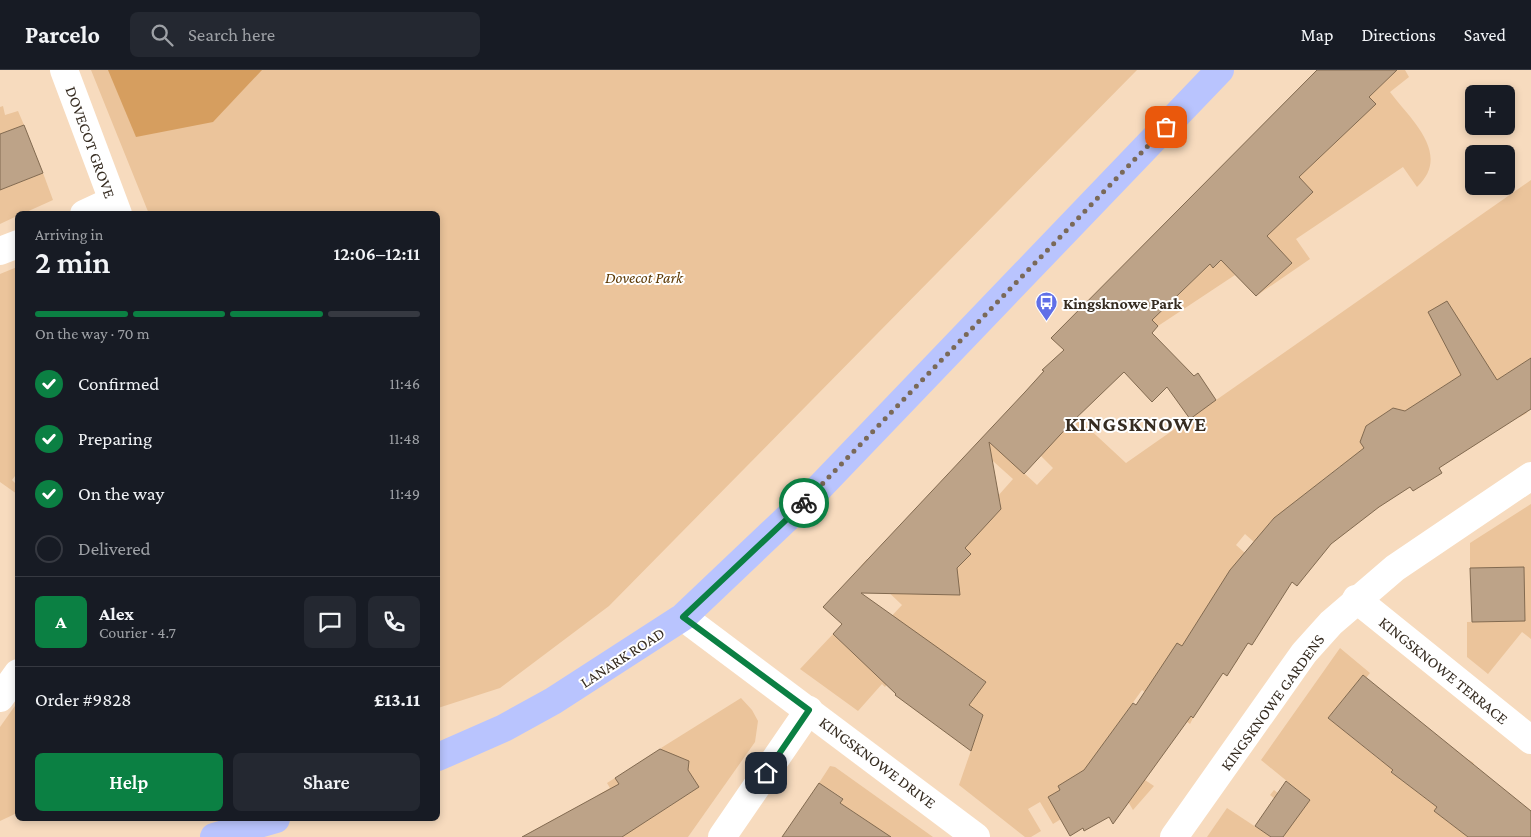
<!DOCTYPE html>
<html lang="en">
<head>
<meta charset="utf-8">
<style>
	:root { --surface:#171b24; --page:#242831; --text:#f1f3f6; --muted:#9ea1a6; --line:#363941; --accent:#0b8043 }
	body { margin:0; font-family:"Crimson Pro",serif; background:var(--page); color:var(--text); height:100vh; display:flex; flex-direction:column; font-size:19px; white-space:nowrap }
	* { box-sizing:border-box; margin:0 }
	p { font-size:16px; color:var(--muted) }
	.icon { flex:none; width:28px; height:28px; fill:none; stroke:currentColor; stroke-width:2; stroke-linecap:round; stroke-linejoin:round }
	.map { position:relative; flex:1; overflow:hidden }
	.details { position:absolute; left:15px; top:141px; width:425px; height:610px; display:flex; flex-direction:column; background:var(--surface); border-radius:8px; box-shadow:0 2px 8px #0003 }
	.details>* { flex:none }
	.controls { position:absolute; left:1465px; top:15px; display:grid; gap:10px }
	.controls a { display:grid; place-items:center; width:50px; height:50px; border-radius:8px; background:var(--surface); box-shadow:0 2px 8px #0003; font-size:25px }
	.pin { position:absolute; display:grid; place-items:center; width:42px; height:42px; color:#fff; margin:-21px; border-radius:10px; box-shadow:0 2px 8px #0006 }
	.courier { position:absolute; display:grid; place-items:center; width:50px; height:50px; margin:-25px; border:4px solid #0b8043; border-radius:50%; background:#fff; color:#222; box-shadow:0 1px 6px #0007 }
	.head em { font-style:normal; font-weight:600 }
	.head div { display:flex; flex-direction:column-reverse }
	.head { display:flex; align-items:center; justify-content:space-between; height:85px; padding:0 20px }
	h1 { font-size:32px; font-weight:600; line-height:38px }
	.bar { display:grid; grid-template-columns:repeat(4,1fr); gap:8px 5px; align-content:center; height:60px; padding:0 20px }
	.bar i { height:6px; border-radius:4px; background:var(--line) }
	.bar .active { background:var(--accent) }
	.bar p { grid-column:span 4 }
	.line { display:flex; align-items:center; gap:12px; padding:0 20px; border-top:1px solid var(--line) }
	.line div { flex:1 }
	.round { display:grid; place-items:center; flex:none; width:52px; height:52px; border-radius:8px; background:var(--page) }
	ol { padding:0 20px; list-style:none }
	li { display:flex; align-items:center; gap:15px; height:55px }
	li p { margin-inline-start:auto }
	li .icon { padding:5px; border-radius:50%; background:var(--accent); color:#fff; stroke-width:4 }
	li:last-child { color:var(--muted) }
	li i { width:28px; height:28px; border:2px solid var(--line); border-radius:50% }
	.action { display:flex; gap:10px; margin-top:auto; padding:10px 20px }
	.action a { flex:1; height:58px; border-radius:8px; background:var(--accent); color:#fff; font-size:20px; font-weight:600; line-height:58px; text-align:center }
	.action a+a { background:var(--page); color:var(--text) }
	header { display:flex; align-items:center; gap:30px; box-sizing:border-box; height:70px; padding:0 25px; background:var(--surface); border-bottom:1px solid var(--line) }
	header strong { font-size:24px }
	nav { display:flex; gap:28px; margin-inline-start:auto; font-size:18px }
	.search { width:350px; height:45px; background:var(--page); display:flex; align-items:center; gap:12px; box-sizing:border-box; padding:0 18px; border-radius:8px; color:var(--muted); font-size:19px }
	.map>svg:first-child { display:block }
	.green { fill:#ebc49b }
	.forest { fill:#d69e5f }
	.building { fill:#bda388; stroke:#826a50 }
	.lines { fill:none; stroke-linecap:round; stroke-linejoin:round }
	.minor { stroke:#fff; stroke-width:28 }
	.primary { stroke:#b9c4fe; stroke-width:28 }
	.done { stroke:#7a6958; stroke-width:5; stroke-dasharray:0 9 }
	.route { stroke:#0b8043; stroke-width:6 }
	.labels { text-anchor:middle; stroke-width:4; stroke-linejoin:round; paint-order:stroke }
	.street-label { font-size:16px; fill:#362c21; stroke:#fff }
	.park-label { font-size:16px; font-style:italic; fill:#5c3802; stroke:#fff }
	.poi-label { font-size:16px; font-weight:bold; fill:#362c21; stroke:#fff; text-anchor:start }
	.district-label { font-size:21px; font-weight:bold; letter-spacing:1px; fill:#362c21; stroke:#fff }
</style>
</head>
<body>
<header>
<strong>Parcelo</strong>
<div class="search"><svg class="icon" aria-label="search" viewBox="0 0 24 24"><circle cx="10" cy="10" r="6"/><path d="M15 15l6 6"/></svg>Search here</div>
<nav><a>Map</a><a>Directions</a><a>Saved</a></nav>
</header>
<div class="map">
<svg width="1531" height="767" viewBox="0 0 1531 767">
	<rect width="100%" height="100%" fill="#f7dbbe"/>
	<g class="green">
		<path d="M91,0h1046l-528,536 -109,82 -62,20v-494h-289z"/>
		<path d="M1397,0h8l4,7 -19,15c21,28 62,62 27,95l-14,-20 -107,72 14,20 -54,37 36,-33 -36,-39 41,-17 16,-15 -17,-18 80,-70 -7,-7z"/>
		<path d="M3,36l2,9 13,-4 6,14 -24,9v-27z"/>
		<path d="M43,103l10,27 -31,14h-4l-1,2 -17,8v-42l3,7z"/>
		<path d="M1531,110v178l-28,18 24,37 -7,4 -48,-76 -8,32 -39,25 36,56 -68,-46 -27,18 -3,8 8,12 -11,44 -20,-24 -40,32 33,44 -41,-3 -21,-18 -17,21 -9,-8 -9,11 9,8 -52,76 46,29 -3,5 -23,-17 -30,1 -6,-4 -29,45 45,30 -3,6 -48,-34 -39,54 44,33 -2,3 9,6 -21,24 -30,-51 -45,27 11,18 -13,8 5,7 -8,5 -13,-22 -12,7 13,22 -10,6h-6l-66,-52 24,-69 -14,-11 17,-23 -20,-15 -9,11 -61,-6 -11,15 -3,-3 -24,27 -58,-42 33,-35 22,21 47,-50 -41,-39 6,-7 19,19 36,-77 24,24 43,-3 12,-13 -1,-9 -3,-3 16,-18 -38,-34 9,-9 53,49 16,-17 -12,-12 15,-58 70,65z"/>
		<path d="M1222,190l13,15 -77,51 -6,-6 58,-56 3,4z"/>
		<path d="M17,197l1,205 -6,8 5,5v9l-17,-12v-208z"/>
		<path d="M1531,434v135l-9,-7 -34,42 -21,-17v-35l58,-1 -1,-54 -54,1v-25z"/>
		<path d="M1340,578l30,25 -4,5 -3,-3 -35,43 53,43 29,-13 -19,24 43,33 35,-45 5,3 -40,48 34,26h-185l7,-26 -20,-16 4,-5 27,22 9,-12 -49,-40z"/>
		<path d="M741,628l11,12 6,11 -3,21 -67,95h-67l-23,-42 12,-7 -3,-5 8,-5 29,45 55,-36 -11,-17 1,-9 -9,-4 -10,6 -9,-15z"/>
		<path d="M17,633v110l-17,8v-94z"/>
		<path d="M830,696l5,1 98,70h-70v-6l6,-9 -29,-19 3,-5 -24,-15z"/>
		<path d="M1227,738l44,29h-64z"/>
	</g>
	<path class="forest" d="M108,0h154l-49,52 -77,15z"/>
	<g class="building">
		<path d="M1317,0h80l-28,27 7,7 -77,73 14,15 -46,44 25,27 -36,33 -35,-36 -8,8 -3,-4 -58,56 6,6 -6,7 42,43 4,-3 18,27 -26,19 -23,-32 -15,15 -28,-30 -52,50 -48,52 -35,-32 12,67 -36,39 6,6 -14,14 3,27 -99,-2 125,89 -17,23 14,10 -12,36 -76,-56 1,-1 -63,-60 9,-10 -19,-17 202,-215 19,-21 -2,-1 22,-20 -13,-12z"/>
		<path d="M24,55l19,48 -43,17v-56z"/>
		<path d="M1447,231l50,79 34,-22v51l-92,59 3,5 -29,18 -3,-4 -31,20 -48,37 -34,42 -5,-4 -40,63 -4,-2 -21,33 -4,-3 -30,45 -2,-2 -78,108 -4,-7 -25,14 -1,-3 -13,8 -22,-39 12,-7 -2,-4 26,-16 49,-67 3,2 41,-62 5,3 48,-76 44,-52 90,-70 -4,-6 6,-16 27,-18 12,3 56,-36 -33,-63z"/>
		<path d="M1524,497l1,54 -53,1 -2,-54z"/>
		<path d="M1363,605l168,136v26h-63l-34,-26 3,-4 -46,-35 2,-2 -65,-52z"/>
		<path d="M660,679l29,12 -1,9 11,17 -77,50h-100l97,-53 -4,-6z"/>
		<path d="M1286,711l24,19 -27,37h-12l-16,-11z"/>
		<path d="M819,713l24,16 -3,4 51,34h-109z"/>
	</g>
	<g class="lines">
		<g class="minor">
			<path d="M64,0l54,144"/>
			<path d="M84,144l28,-13"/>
			<path d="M0,181l18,-7"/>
			<path d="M1356,529l175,141"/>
			<path d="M683,547l293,220"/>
			<path d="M0,628l18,-25"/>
			<path d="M722,767l87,-127"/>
			<path d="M1174,767l130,-184 27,-30 64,-55 136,-92"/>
		</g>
		<g class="primary">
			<path d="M438,687l66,-29 49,-27 130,-84 136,-129 401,-418"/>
			<path d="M214,767l62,-18"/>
		</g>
	</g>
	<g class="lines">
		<path class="done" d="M804,433l362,-376"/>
		<path class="route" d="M766,703l43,-63 -126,-93 121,-114"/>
	</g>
	<defs>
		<symbol id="bus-pin" viewBox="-11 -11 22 30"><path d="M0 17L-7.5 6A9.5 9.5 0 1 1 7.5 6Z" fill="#606fe7" stroke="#fff"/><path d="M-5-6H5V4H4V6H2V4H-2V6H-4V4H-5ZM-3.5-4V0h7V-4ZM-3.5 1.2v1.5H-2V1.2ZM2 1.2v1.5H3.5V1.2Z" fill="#fff"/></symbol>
	</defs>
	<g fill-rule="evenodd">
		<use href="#bus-pin" x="1034" y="220" width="25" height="34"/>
	</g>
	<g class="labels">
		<g class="street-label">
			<text transform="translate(91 72) rotate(70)" y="6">DOVECOT GROVE</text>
			<text transform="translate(622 587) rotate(-33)" y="6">LANARK ROAD</text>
			<text transform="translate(1444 600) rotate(39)" y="6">KINGSKNOWE TERRACE</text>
			<text transform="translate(1272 632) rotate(-54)" y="6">KINGSKNOWE GARDENS</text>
			<text transform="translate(878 692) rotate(37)" y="6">KINGSKNOWE DRIVE</text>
		</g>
		<g class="park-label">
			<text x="644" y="213">Dovecot Park</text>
		</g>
		<g class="poi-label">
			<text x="1063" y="239">Kingsknowe Park</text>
		</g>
		<g class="district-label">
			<text x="1136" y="361">KINGSKNOWE</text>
		</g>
	</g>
</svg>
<div class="controls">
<a>+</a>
<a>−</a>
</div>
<div class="pin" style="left:1166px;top:57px;background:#ea580c"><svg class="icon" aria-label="bag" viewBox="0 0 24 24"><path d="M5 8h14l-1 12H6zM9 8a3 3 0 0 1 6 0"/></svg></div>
<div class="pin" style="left:766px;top:703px;background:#1f2937"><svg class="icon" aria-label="home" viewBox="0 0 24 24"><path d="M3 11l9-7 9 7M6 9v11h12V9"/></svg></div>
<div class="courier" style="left:804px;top:433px"><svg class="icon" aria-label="bike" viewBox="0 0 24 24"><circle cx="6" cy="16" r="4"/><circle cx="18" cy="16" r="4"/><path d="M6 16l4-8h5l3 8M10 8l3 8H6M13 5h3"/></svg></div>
<section class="details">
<div class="head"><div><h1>2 min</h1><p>Arriving in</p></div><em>12:06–12:11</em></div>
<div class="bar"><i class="active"></i><i class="active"></i><i class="active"></i><i></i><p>On the way · 70 m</p></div>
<ol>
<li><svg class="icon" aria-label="check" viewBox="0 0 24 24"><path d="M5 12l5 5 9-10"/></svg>Confirmed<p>11:46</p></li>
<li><svg class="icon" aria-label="check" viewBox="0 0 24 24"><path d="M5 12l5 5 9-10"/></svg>Preparing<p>11:48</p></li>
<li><svg class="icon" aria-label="check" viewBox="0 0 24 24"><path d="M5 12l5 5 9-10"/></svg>On the way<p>11:49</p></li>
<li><i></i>Delivered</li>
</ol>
<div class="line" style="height:90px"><b class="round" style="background:var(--accent);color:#fff">A</b><div><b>Alex</b><p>Courier · 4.7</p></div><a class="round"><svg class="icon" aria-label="chat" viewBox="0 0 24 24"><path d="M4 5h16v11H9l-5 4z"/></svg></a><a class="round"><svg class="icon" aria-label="phone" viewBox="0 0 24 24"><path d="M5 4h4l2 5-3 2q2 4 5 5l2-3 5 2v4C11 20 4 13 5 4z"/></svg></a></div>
<div class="line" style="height:65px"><div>Order #9828</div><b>£13.11</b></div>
<div class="action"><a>Help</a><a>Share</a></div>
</section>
</div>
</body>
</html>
